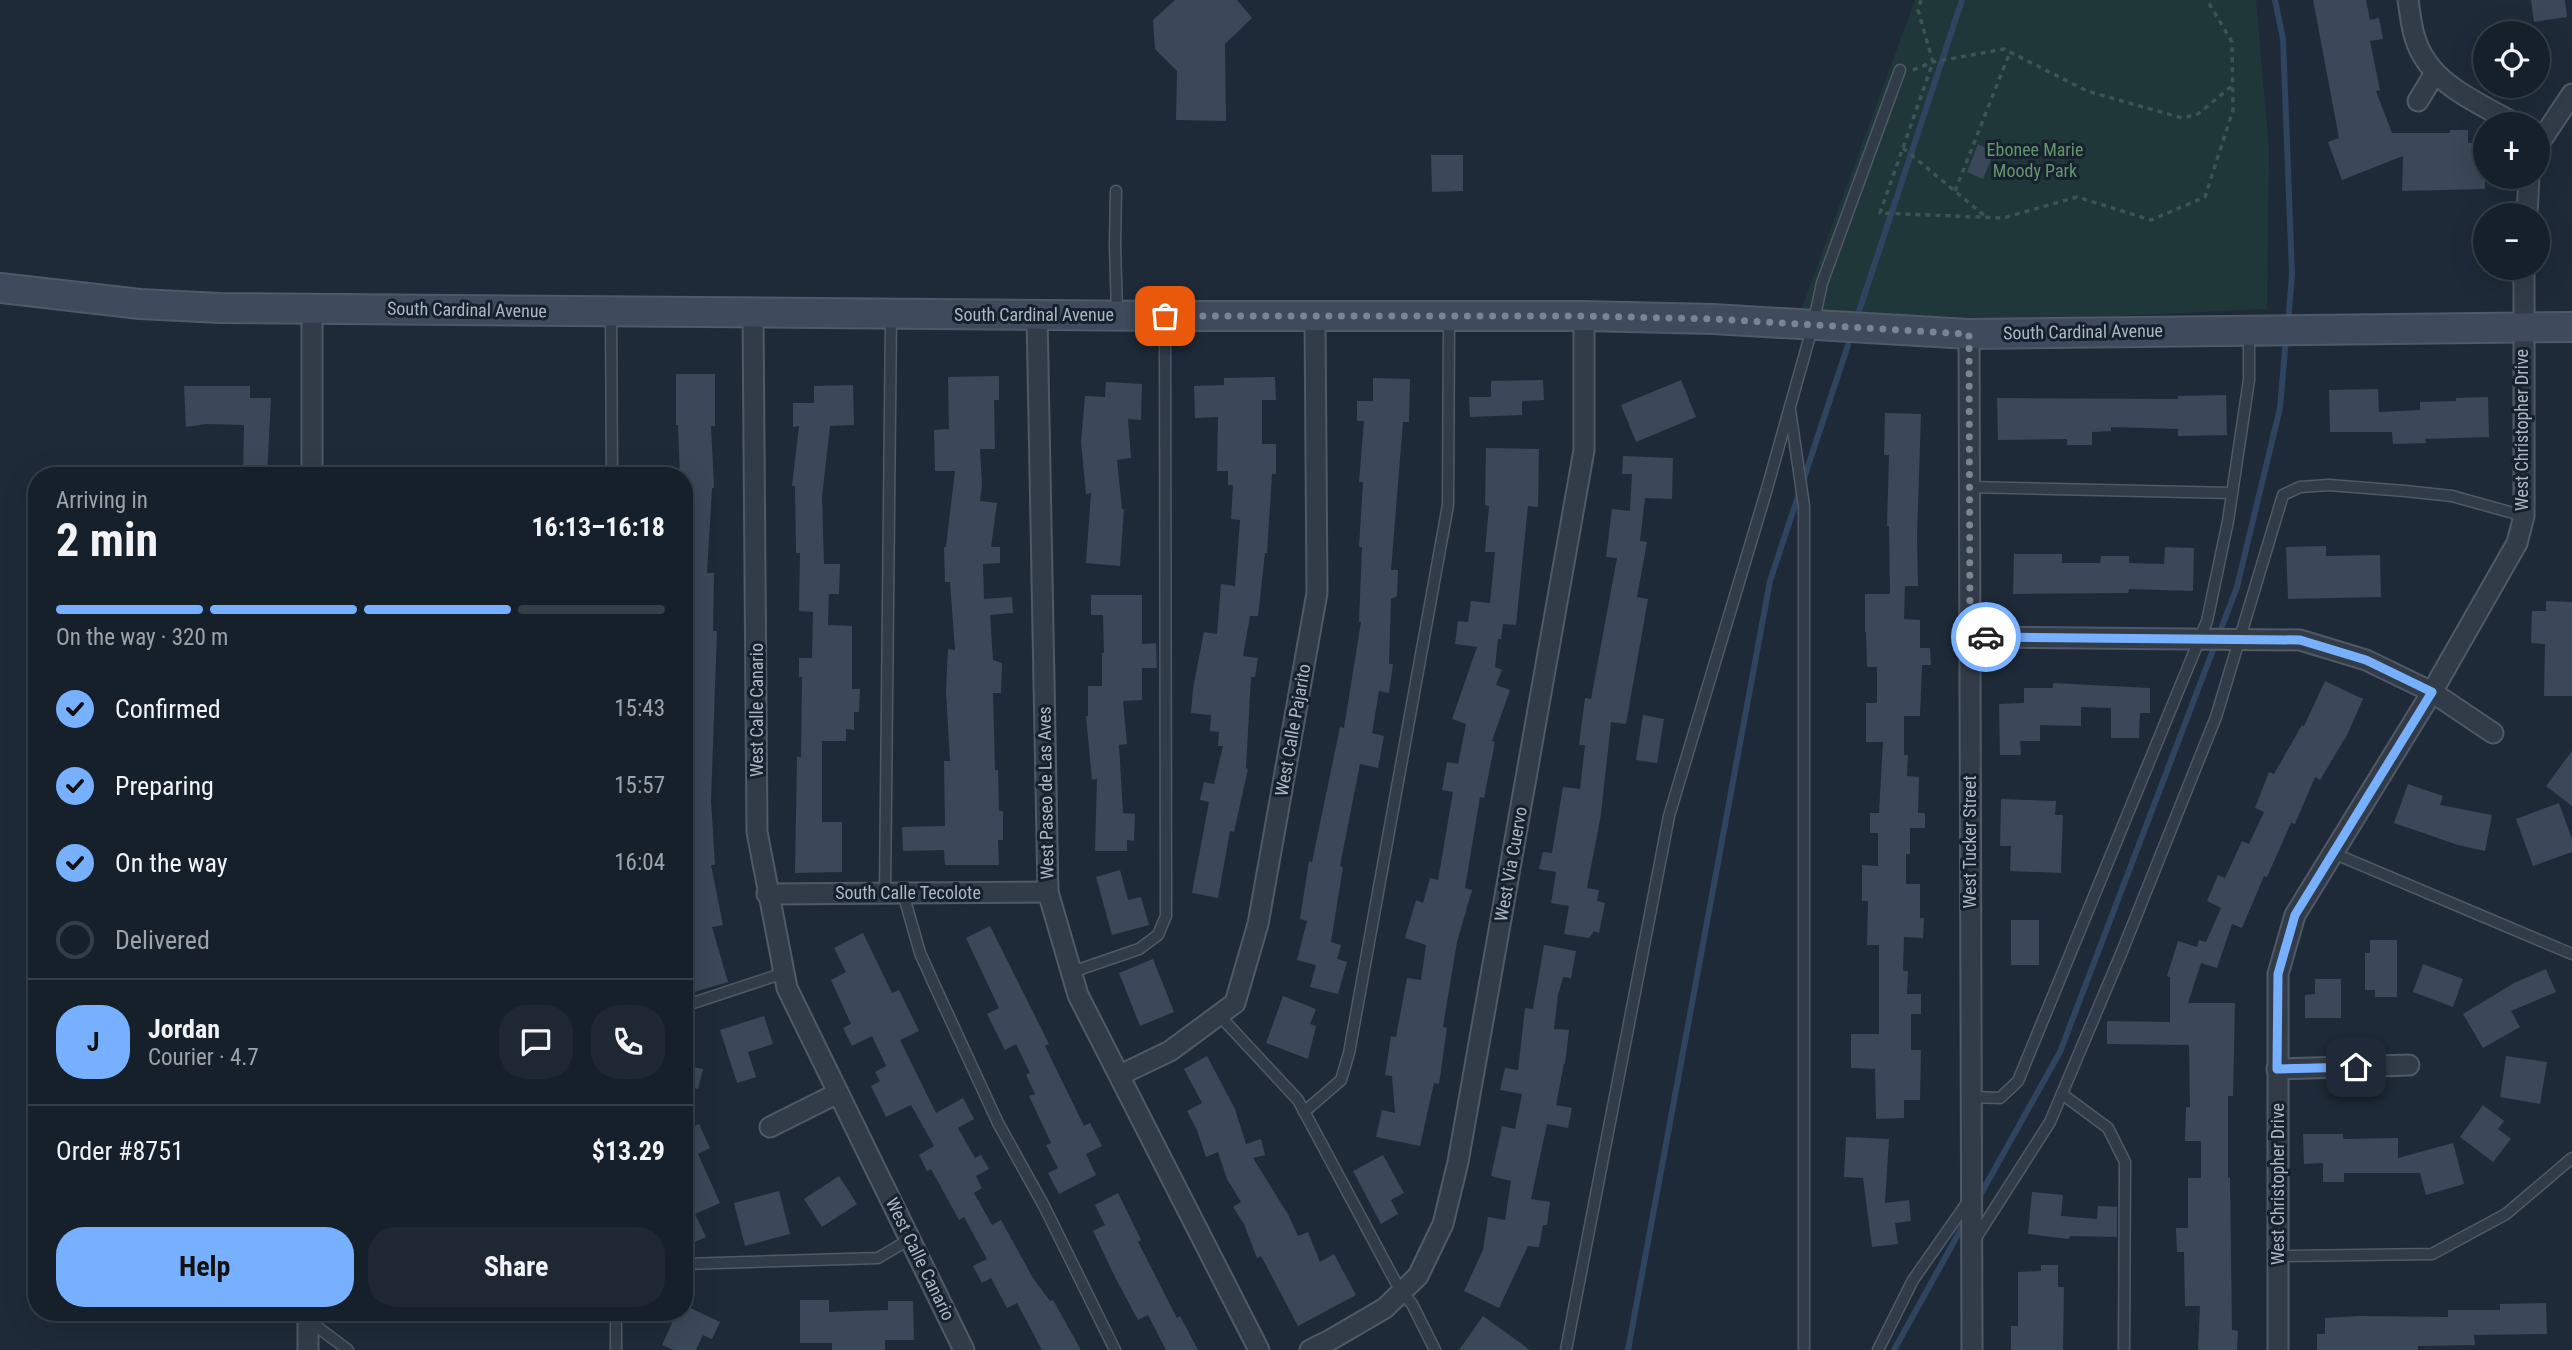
<!DOCTYPE html>
<html lang="en">
<head>
<meta charset="utf-8">
<style>
	:root { --surface:#16202a; --page:#1f2832; --text:#f1f3f6; --muted:#9ea3a8; --line:#353e47; --accent:#77b0ff }
	body { margin:0; font-family:"Roboto Condensed",sans-serif; background:var(--page); color:var(--text); height:100vh; display:flex; flex-direction:column; font-size:26px; white-space:nowrap }
	* { box-sizing:border-box; margin:0 }
	p { font-size:23px; color:var(--muted) }
	.icon { flex:none; width:38px; height:38px; fill:none; stroke:currentColor; stroke-width:2; stroke-linecap:round; stroke-linejoin:round }
	.map { position:relative; flex:1; overflow:hidden }
	.drawer { position:absolute; left:28px; top:467px; width:665px; height:854px; display:flex; flex-direction:column; background:var(--surface); border-radius:28px; box-shadow:0 7px 28px #0002,0 0 0 2px var(--line) }
	.drawer>* { flex:none }
	.buttons { position:absolute; left:2473px; top:21px; display:grid; gap:14px }
	.buttons a { display:grid; place-items:center; width:77px; height:77px; border-radius:50%; background:var(--surface); box-shadow:0 7px 28px #0002,0 0 0 2px var(--line); font-size:35px }
	.pin { position:absolute; display:grid; place-items:center; width:60px; height:60px; color:#fff; margin:-30px; border-radius:14px; box-shadow:0 4px 10px #0006 }
	.courier { position:absolute; display:grid; place-items:center; width:70px; height:70px; margin:-35px; border:5px solid #77b0ff; border-radius:50%; background:#fff; color:#222; box-shadow:0 2px 9px #0007 }
	.overview em { font-style:normal; font-weight:700 }
	.overview div { display:flex; flex-direction:column-reverse }
	.overview { display:flex; align-items:center; justify-content:space-between; height:119px; padding:0 28px }
	h1 { font-size:46px; font-weight:700; line-height:52px }
	.bar { display:grid; grid-template-columns:repeat(4,1fr); gap:10px 7px; align-content:center; height:84px; padding:0 28px }
	.bar i { height:9px; border-radius:5px; background:var(--line) }
	.bar .selected { background:var(--accent) }
	.bar p { grid-column:span 4 }
	.line { display:flex; align-items:center; gap:18px; padding:0 28px; border-top:2px solid var(--line) }
	.line div { flex:1 }
	.round { display:grid; place-items:center; flex:none; width:74px; height:74px; border-radius:28px; background:var(--page) }
	ol { padding:0 28px; list-style:none }
	li { display:flex; align-items:center; gap:21px; height:77px }
	li p { margin-inline-start:auto }
	li .icon { padding:7px; border-radius:50%; background:var(--accent); color:#111; stroke-width:4 }
	li:last-child { color:var(--muted) }
	li i { width:38px; height:38px; border:4px solid var(--line); border-radius:50% }
	.action { display:flex; gap:14px; margin-top:auto; padding:14px 28px }
	.action a { flex:1; height:80px; border-radius:28px; background:var(--accent); color:#111; font-size:28px; font-weight:700; line-height:80px; text-align:center }
	.action a+a { background:var(--page); color:var(--text) }
	.map>svg:first-child { display:block }
	.green { fill:#203739 }
	.lines { fill:none; stroke-linecap:round; stroke-linejoin:round }
	.stream { stroke:#2e445f; stroke-width:6 }
	.building { fill:#3a4859 }
	.lane-casing { stroke:#4f5967; stroke-width:13 }
	.street-casing { stroke:#4f5967; stroke-width:23 }
	.secondary-casing { stroke:#4f5967; stroke-width:32 }
	.path { stroke:#3d5457; stroke-width:3.5; stroke-dasharray:5 5; stroke-linecap:butt }
	.lane { stroke:#323c48; stroke-width:10 }
	.street { stroke:#323c48; stroke-width:19 }
	.secondary { stroke:#3f4b5c; stroke-width:28 }
	.done { stroke:#7a8594; stroke-width:7; stroke-dasharray:0 12.6 }
	.route { stroke:#77b0ff; stroke-width:9 }
	.labels { text-anchor:middle; stroke-width:6; stroke-linejoin:round; paint-order:stroke }
	.park-label { font-size:18px; fill:#62976c; stroke:#17212d }
	.street-label { font-size:18px; fill:#abb6c6; stroke:#17212d }
</style>
</head>
<body>
<div class="map">
<svg width="2572" height="1350" viewBox="0 0 2572 1350">
	<rect width="100%" height="100%" fill="#1e2a38"/>
	<path class="green" d="M1915,0h341l13,149 -2,160 -239,11 -227,-10z"/>
	<g class="lines">
		<g class="stream">
			<path d="M2275,0l8,39 9,235 -4,49"/>
			<path d="M1859,311l103,-311"/>
			<path d="M1978,1199l82,-147 177,-465 43,-179 6,-70"/>
			<path d="M1628,1350l142,-769 78,-236"/>
			<path d="M1894,1350l72,-130"/>
		</g>
	</g>
	<g class="building">
		<path d="M1175,0h62l15,18 -27,26 1,77 -50,-1 1,-49 -22,-22 -2,-29z"/>
		<path d="M2313,0h53l4,20 9,-2 4,21 -13,2 10,49 -4,1 16,42h58v-3h18v13h10v10h7v36l-83,2 1,-35 -61,24 -14,-38 11,-4z"/>
		<path d="M2531,0h34l2,17 -33,5z"/>
		<path d="M1978,144l16,8 -11,27 -16,-7z"/>
		<path d="M1431,155h32v36l-31,1z"/>
		<path d="M676,374h39v52h-4l3,62h-2l-5,85h7l-1,58h4l-6,170 4,64h-4l12,60 -11,2 16,55 -44,13v-92l6,-1 -3,-16h4l-7,-89v-101h2l-2,-220h-4l-2,-51h-2z"/>
		<path d="M999,376v24h-5l1,49h-15l2,36 -2,16 17,2 -6,44h9v16l-17,1 1,35 28,-2 1,16 -23,2 3,45 9,3 -1,30h-8l2,77h3l1,41h4v29h-5l1,25h-54l-1,-15 -41,1 -1,-24 43,-1 -1,-65h6l-4,-70 2,-42 7,1 -5,-68h-5l-1,-35h2l9,-76h-20l-1,-41 15,-1 -1,-52z"/>
		<path d="M1275,377l1,23h-14v44h14v30h-4l-5,79h-2l-7,63h-8l-7,40 15,2 -3,19h-4l-5,91 2,1 -14,63 -4,-1 -12,67 -26,-5 17,-91 -9,-2 4,-18 10,2 9,-38h-5l1,-14 -9,-1 1,-16 -20,-2 2,-25 11,-56 13,2 4,-50 14,2 5,-66 -9,-1 2,-34h-5v-14h-11l1,-54 -23,1 -1,-32 30,-1v-7z"/>
		<path d="M1373,378l37,1 -1,43h-6l-12,148h7l-1,26 -6,3 -2,65h4l-4,29 -10,-2 -7,42 12,3 -6,32 -18,-4 -20,102 3,1 -12,75 10,3 -4,14 10,3 -9,32 -28,-7 6,-22 -19,-5 10,-39 -7,-2 9,-58 3,1 28,-135 4,1 17,-106h-2l3,-75h-3l4,-65h-4l5,-61h-7v-20h16z"/>
		<path d="M1543,380l1,20 -22,1v14l-52,2 -1,-20h22v-16z"/>
		<path d="M1681,380l15,37 -60,25 -15,-37z"/>
		<path d="M1106,382l36,2 -1,36 -13,-1 3,39 -14,2 5,49h2l-4,57 -34,-3 5,-70 -5,1 -5,-52 4,-46 20,1z"/>
		<path d="M853,385l1,40 -24,1 -8,71 2,67h16l-1,30h-10l-1,31 24,1v63h8l-1,23h-5v18l-8,-1v12h-24v81h20v50l-47,1 2,-116h4l1,-80h-3v-19h13l1,-46 -14,-1 1,-58h-4l-1,-67h-3l7,-60 -6,1v-24h21v-17z"/>
		<path d="M184,386h66v12h21l-4,78h-24l1,-51 -38,-1 -20,3z"/>
		<path d="M2378,389l1,23 41,-2v-8l36,-1v-3l32,-1 1,40 -64,2 1,4 -33,1 -1,-12h-62l-1,-42z"/>
		<path d="M2226,395l1,40 -49,1v-7l-67,-2v4l-19,1v13h-25v-6l-69,1 -1,-42 181,1v-3z"/>
		<path d="M1885,413l36,1 -4,124 1,48h-13l-1,33 16,1v28h10l1,17h-9l-2,51h-16v39h4l-1,21 12,1 -1,36h7v15h-15v26h-4v30h14v34h4l-1,20 -19,-1 -1,34h5l-1,23h14v20h-10v36h10l-1,50h-16v18l-28,1 -1,-50 -24,-1v-34h28v-89h-12l1,-44h-6v-36l16,1v-33h-8v-20h9l4,-71h-17v-39h11v-36h-10l-1,-35h-1v-38h25l-1,-68h-2l2,-71h-5z"/>
		<path d="M1486,448l53,1 -1,58 -10,-1 -12,119 -13,-1 -2,15h-3l-3,28 7,3 -6,15 14,5 -18,51 3,1 -11,56 -4,-1 -15,91 7,2 -15,52 -14,85 4,1 -8,56 -5,-1 -14,63 -44,-9 6,-27 13,3 -3,-37 -7,-1 6,-39 5,1 11,-59 14,2 5,-35 -21,-7 11,-38 7,3 7,-25 8,2 15,-88 -11,-2 5,-28 11,2 8,-40 -14,-5 25,-72 -22,-3 3,-23 10,1 3,-21 19,2 5,-51h-10l4,-46 -4,-1z"/>
		<path d="M1623,456l50,2 -1,41 -27,-1 -5,43 7,1 -10,55 11,2 -22,125 -15,-2 -10,92 -14,74 12,2 -2,11 8,2 -6,30 -5,-2 -5,7 -25,-4 5,-28 -18,-3 5,-31 -17,-3 4,-17 9,1 11,-66 17,2 5,-44h-6l6,-47 6,1 26,-141 -11,-1 6,-48 18,2 2,-37h-10z"/>
		<path d="M2326,546v10l54,-1 1,42 -93,2 -2,-52z"/>
		<path d="M2165,547l29,1 -1,43 -64,-2 -1,4 -115,1 1,-40h48v9h38l1,-7h28v7l35,1z"/>
		<path d="M1091,595h51v49l14,-1 1,25h-15v32l-19,1 4,43 -8,1 4,68 12,1 -1,27 -7,-1v11h-32l2,-72 -5,1 -6,-64h2v-30h14v-33h2l-1,-38h-12z"/>
		<path d="M2546,601l26,1v94h-28l1,-52 -14,-1 1,-32h14z"/>
		<path d="M2325,681l38,18 -16,36 -27,45 -5,-3 -20,47 -4,-1 -24,54 -3,-1 -22,52 -10,-4 -15,44 -16,-5 -13,40h47l-2,93h-5v82h2l2,152 6,1 -1,19h-39l2,-44h-15l-1,-54h-7l-1,-24h12v-50h13v-37h-16l1,-34h4l-1,-62 -82,-1v-23l63,1v-45l-3,-1 11,-35 19,6 2,-7 7,2 15,-34 -14,-7 11,-26 7,3 17,-37 7,3 15,-32 -9,-4 14,-36 5,2 28,-49 2,1z"/>
		<path d="M2053,683l97,5v25h-10l-1,25h-28v-30l-30,-1v19l-41,-1v16h-20l1,14h-21l-1,-51 25,-1v-15h29z"/>
		<path d="M1643,715l21,4 -7,44 -21,-3z"/>
		<path d="M2572,751v55l-26,-20z"/>
		<path d="M2408,784l35,12 -3,9 52,10 -7,36 -27,-6 -64,-22z"/>
		<path d="M2001,799l55,2 -1,14h8l-2,58 -51,-2 1,-25h-11z"/>
		<path d="M2559,803l13,36v13l-39,14 -17,-47z"/>
		<path d="M1120,870l8,30 13,-3 8,28 -37,10 -16,-58z"/>
		<rect x="2011" y="920" width="28" height="45"/>
		<path d="M990,926l59,118 -4,2 39,80 6,-3 12,23 -16,8 10,21 -37,19 -11,-21 10,-5 -12,-23 5,-2 -22,-47 6,-2 -9,-19 4,-2 -14,-29 -11,6 -18,-36 12,-6 -33,-70z"/>
		<path d="M863,933l29,60 7,-3 20,41 -19,9 36,73 27,-15 11,21 -16,9 17,30 6,-3 8,14 -13,7 6,12 -8,5 18,32 9,-5 32,58 17,23 3,-1 28,50h-39l-25,-47 -10,5 -16,-30 -9,5 -9,-17 14,-7 -23,-42 -5,3 -28,-51 -4,2 -8,-16 15,-9 -23,-41 -25,12 -15,-31 9,-5 -5,-9 11,-6 -14,-30 -20,10 -9,-18 8,-4 -20,-44 15,-8 -12,-24z"/>
		<path d="M2370,940h27v57h-22v-7h-10v-37h5z"/>
		<path d="M1544,945l32,6 -5,27 -8,-1 -5,18 -4,34 15,1 -4,34h-1l-8,41 16,3 -4,20 -21,-4 -16,75 19,3 -3,23h-4l-4,22 -11,-1 -29,62 -35,-17 19,-41 5,-33 17,3 6,-39 -20,-5 11,-50 13,3 7,-35 -22,-4 5,-22 13,2 7,-62 8,1z"/>
		<path d="M1153,959l21,53 -34,14 -21,-53z"/>
		<path d="M2423,964l40,15 -10,28 -40,-15z"/>
		<path d="M2546,969l10,23 -45,19 9,16 -37,21 -20,-34 51,-31z"/>
		<path d="M2315,979h26v39h-36v-23l10,-1z"/>
		<path d="M1283,996l33,13 -6,15 6,2 -8,33 -42,-16z"/>
		<path d="M764,1016l9,28 -25,8 8,25 -19,6 -17,-53z"/>
		<path d="M1207,1056l28,53 11,35 15,-5 4,16 -12,3 36,58 9,20 10,-4 12,30 14,-8 22,41 -58,31 -37,-70 -4,2 -13,-34 -11,-17 8,-5 -14,-23 -9,-27 -12,5 -9,-27 -10,-19 15,-8 -18,-34z"/>
		<path d="M2506,1056l41,6 -7,42 -40,-7z"/>
		<path d="M684,1065l19,4 -5,20 -14,-3z"/>
		<path d="M2483,1105l21,16 -6,8 13,10 -18,23 -33,-25z"/>
		<path d="M699,1124l11,24 -12,6 22,49 -25,11 11,23 -22,10v-122l3,5z"/>
		<path d="M2303,1134h40v5l55,-1v20l55,-15 11,41 -38,11 -6,-22h-76v9h-21v-19l-19,1z"/>
		<path d="M1846,1137l43,2 -4,64 24,-3 2,21 -16,2 3,21 -26,3 -9,-69 -19,-1z"/>
		<path d="M1383,1155l21,38 -13,7 7,14 -17,10 -28,-53z"/>
		<path d="M839,1176l18,28 -35,23 -18,-28z"/>
		<path d="M779,1191l11,43 -45,12 -11,-43z"/>
		<path d="M2032,1192l31,3 -2,21 36,3 1,-13 19,1v30l-47,-1 -1,3 -41,-5z"/>
		<path d="M1118,1193l23,47 -3,2 39,76 3,-2 18,34h-32l-18,-35 -10,5 -22,-41 -23,-48 12,-6 -10,-20z"/>
		<path d="M2041,1265h17v22h6l-1,63h-52v-24h7v-54l23,-1z"/>
		<path d="M800,1300h29v12l59,-2v-9h25l1,39h-29v10h-53v-7h-32z"/>
		<path d="M2546,1303l1,31 -73,1 1,10 -57,1v4h-101v-16h8v-16l33,-2 90,1v-7h52v-6z"/>
		<path d="M684,1305l36,17 -8,17 -9,-4 -7,15h-22l-12,-5 15,-33h7z"/>
		<path d="M1483,1316l47,34h-71z"/>
	</g>
	<g class="lines">
		<defs>
			<g id="lane">
				<path d="M1116,191l-1,53 2,70"/>
				<path d="M611,312l1,164"/>
				<path d="M1790,410l14,96v844"/>
				<path d="M1969,487l263,6"/>
				<path d="M2333,853l239,101"/>
				<path d="M885,893l6,-577"/>
				<path d="M903,893l17,60 13,29 65,141 46,83 71,144"/>
				<path d="M1072,972l67,-23 19,-14 8,-19 -1,-599"/>
				<path d="M684,1006l100,-33"/>
				<path d="M1219,1015l79,85 103,192 11,12 23,46"/>
				<path d="M2062,1094l46,34 17,34 -1,188"/>
				<path d="M1971,1097l29,1 18,-17 189,-460 21,-100 21,-141v-46"/>
				<path d="M1304,1112l37,-32 8,-27 99,-548 1,-185"/>
				<path d="M1974,1241l76,-119 71,-168 95,-237 67,-222 17,-8 29,-2 76,6 47,5 72,20"/>
				<path d="M2278,1256l154,-2 74,-40 66,-56"/>
				<path d="M684,1264l194,-6 32,-19"/>
				<path d="M616,1312v38"/>
				<path d="M308,1320l40,30"/>
				<path d="M1566,1350l103,-534 97,-324 47,-167 9,-42 78,-213"/>
				<path d="M1878,1350l35,-70 56,-80"/>
			</g>
			<g id="street">
				<path d="M2408,0c2,12 3,26 7,38 14,46 62,64 101,86"/>
				<path d="M2418,101l17,-28"/>
				<path d="M2538,145l34,-51"/>
				<path d="M2527,215l2,-38"/>
				<path d="M312,308v168"/>
				<path d="M753,313l4,519 30,156 177,362"/>
				<path d="M1037,314l11,578 30,103 181,355"/>
				<path d="M1969,334l3,1016"/>
				<path d="M1970,637l330,3 66,20 66,32 61,41"/>
				<path d="M767,894l281,-2"/>
				<path d="M2277,1069l132,-4"/>
				<path d="M1120,1075l50,-24 65,-48 23,-79 59,-331 -2,-277"/>
				<path d="M770,1127l68,-34"/>
				<path d="M308,1350v-38"/>
				<path d="M1310,1350l22,-11 53,-31 33,-32 25,-52 15,-62 126,-712v-134"/>
				<path d="M2278,1350v-376l17,-59 137,-223 85,-149 7,-27v-248"/>
			</g>
			<path id="secondary" d="M0,288l140,16 80,4 945,8h419l129,3 256,15 603,-7"/>
		</defs>
		<use href="#lane" class="lane-casing"/>
		<use href="#street" class="street-casing"/>
		<use href="#secondary" class="secondary-casing"/>
		<g class="path">
			<path d="M1921,0l-3,10 15,52 -53,151 123,5 74,-21 74,23 54,-23 28,-87 -1,-68 -25,-42"/>
			<path d="M1913,70l20,-8 71,-13 83,42 95,27 16,-4 35,-29"/>
			<path d="M1903,148l83,69"/>
			<path d="M1955,191l55,-139"/>
		</g>
		<use href="#lane" class="lane"/>
		<use href="#street" class="street"/>
		<use href="#secondary" class="secondary"/>
	</g>
	<g class="lines">
		<path class="done" d="M1165,316h419l129,3 256,15 1,303h16"/>
		<path class="route" d="M1986,637l314,3 66,20 66,32 -137,223 -17,59 -1,95 79,-2"/>
	</g>
	<g class="labels">
		<g class="park-label">
			<text x="2035" y="156">Ebonee Marie<tspan x="2035" dy="21">Moody Park</tspan></text>
		</g>
		<g class="street-label">
			<text transform="translate(467 310) rotate(1)" y="6">South Cardinal Avenue</text>
			<text x="1034" y="321">South Cardinal Avenue</text>
			<text transform="translate(2083 332) rotate(-1)" y="6">South Cardinal Avenue</text>
			<text transform="translate(2522 430) rotate(-90)" y="6">West Christopher Drive</text>
			<text transform="translate(757 710) rotate(-90)" y="6">West Calle Canario</text>
			<text transform="translate(1293 730) rotate(-80)" y="6">West Calle Pajarito</text>
			<text transform="translate(1046 793) rotate(-91)" y="6">West Paseo de Las Aves</text>
			<text transform="translate(1970 842) rotate(-90)" y="6">West Tucker Street</text>
			<text transform="translate(1511 864) rotate(-80)" y="6">West Via Cuervo</text>
			<text x="908" y="899">South Calle Tecolote</text>
			<text transform="translate(2278 1184) rotate(-90)" y="6">West Christopher Drive</text>
			<text transform="translate(920 1259) rotate(64)" y="6">West Calle Canario</text>
		</g>
	</g>
</svg>
<div class="buttons">
<a><svg class="icon" aria-label="locate" viewBox="0 0 24 24"><circle cx="12" cy="12" r="6"/><path d="M12 2v4M12 18v4M2 12h4M18 12h4"/></svg></a>
<a>+</a>
<a>−</a>
</div>
<div class="pin" style="left:1165px;top:316px;background:#ea580c"><svg class="icon" aria-label="bag" viewBox="0 0 24 24"><path d="M5 8h14l-1 12H6zM9 8a3 3 0 0 1 6 0"/></svg></div>
<div class="pin" style="left:2356px;top:1067px;background:#1f2937"><svg class="icon" aria-label="home" viewBox="0 0 24 24"><path d="M3 11l9-7 9 7M6 9v11h12V9"/></svg></div>
<div class="courier" style="left:1986px;top:637px"><svg class="icon" aria-label="car" viewBox="0 0 24 24"><path d="M5 17H2v-5l4-1 3-4h7l3 4 3 1v5h-3M9 17h6M6 11h13"/><circle cx="7" cy="17" r="2"/><circle cx="17" cy="17" r="2"/></svg></div>
<section class="drawer">
<div class="overview"><div><h1>2 min</h1><p>Arriving in</p></div><em>16:13–16:18</em></div>
<div class="bar"><i class="selected"></i><i class="selected"></i><i class="selected"></i><i></i><p>On the way · 320 m</p></div>
<ol>
<li><svg class="icon" aria-label="check" viewBox="0 0 24 24"><path d="M5 12l5 5 9-10"/></svg>Confirmed<p>15:43</p></li>
<li><svg class="icon" aria-label="check" viewBox="0 0 24 24"><path d="M5 12l5 5 9-10"/></svg>Preparing<p>15:57</p></li>
<li><svg class="icon" aria-label="check" viewBox="0 0 24 24"><path d="M5 12l5 5 9-10"/></svg>On the way<p>16:04</p></li>
<li><i></i>Delivered</li>
</ol>
<div class="line" style="height:126px"><b class="round" style="background:var(--accent);color:#111">J</b><div><b>Jordan</b><p>Courier · 4.7</p></div><a class="round"><svg class="icon" aria-label="chat" viewBox="0 0 24 24"><path d="M4 5h16v11H9l-5 4z"/></svg></a><a class="round"><svg class="icon" aria-label="phone" viewBox="0 0 24 24"><path d="M5 4h4l2 5-3 2q2 4 5 5l2-3 5 2v4C11 20 4 13 5 4z"/></svg></a></div>
<div class="line" style="height:91px"><div>Order #8751</div><b>$13.29</b></div>
<div class="action"><a>Help</a><a>Share</a></div>
</section>
</div>
</body>
</html>
